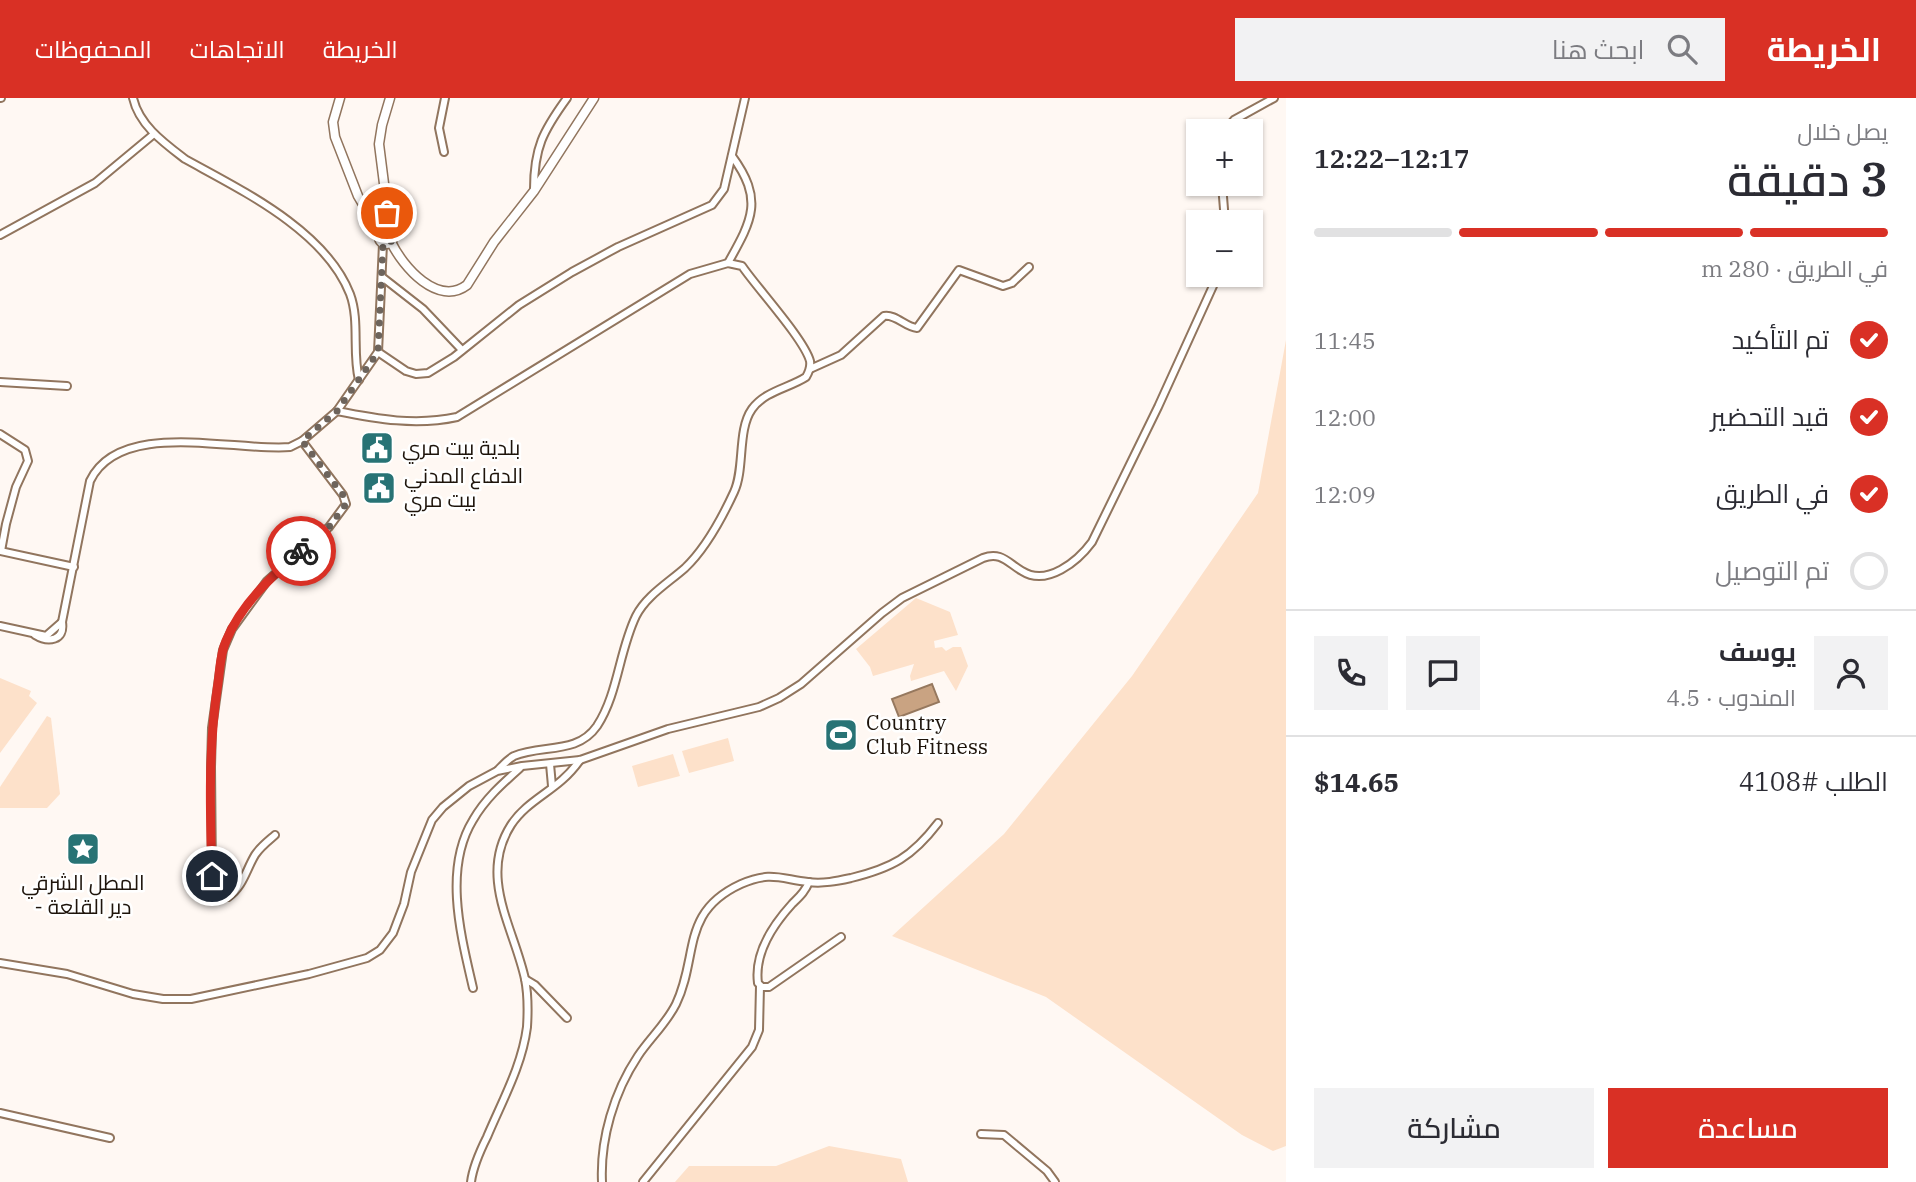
<!DOCTYPE html>
<html lang="ar">
<head>
<meta charset="utf-8">
<style>
	:root { --surface:#fff; --page:#f2f2f3; --text:#2b2b33; --muted:#7c7c81; --line:#e1e1e2; --accent:#d93025 }
	body { margin:0; font-family:"IBM Plex Serif",Cairo,serif; background:var(--page); color:var(--text); direction:rtl; height:100vh; display:flex; flex-direction:column; font-size:26px; white-space:nowrap }
	* { box-sizing:border-box; margin:0 }
	p { font-size:23px; color:var(--muted) }
	.icon { flex:none; width:38px; height:38px; fill:none; stroke:currentColor; stroke-width:2; stroke-linecap:round; stroke-linejoin:round }
	.map { position:relative; flex:1; overflow:hidden; direction:ltr }
	.panel { display:flex; flex-direction:column; background:var(--surface); width:630px }
	.panel>* { flex:none }
	.fabs { position:absolute; left:1186px; top:21px; display:grid; gap:14px }
	.fabs a { display:grid; place-items:center; width:77px; height:77px; border-radius:0px; background:var(--surface); box-shadow:0 2px 5px #0004; font-size:35px }
	.pin { position:absolute; display:grid; place-items:center; width:60px; height:60px; color:#fff; margin:-30px; border:4px solid #fff; border-radius:50%; box-shadow:0 2px 7px #0007 }
	.courier { position:absolute; display:grid; place-items:center; width:70px; height:70px; margin:-35px; border:5px solid #d93025; border-radius:50%; background:#fff; color:#222; box-shadow:0 2px 9px #0007 }
	.head em { font-style:normal; font-weight:600 }
	.head div { display:flex; flex-direction:column-reverse }
	.head { display:flex; align-items:center; justify-content:space-between; height:119px; padding:0 28px }
	h1 { font-size:46px; font-weight:600; line-height:52px }
	.bar { display:grid; grid-template-columns:repeat(4,1fr); gap:10px 7px; align-content:center; height:84px; padding:0 28px }
	.bar i { height:9px; border-radius:5px; background:var(--line) }
	.bar .selected { background:var(--accent) }
	.bar p { grid-column:span 4 }
	.line { display:flex; align-items:center; gap:18px; padding:0 28px; border-top:2px solid var(--line) }
	.line div { flex:1 }
	.round { display:grid; place-items:center; flex:none; width:74px; height:74px; border-radius:0px; background:var(--page) }
	ol { padding:0 28px; list-style:none }
	li { display:flex; align-items:center; gap:21px; height:77px }
	li p { margin-inline-start:auto }
	li .icon { padding:7px; border-radius:50%; background:var(--accent); color:#fff; stroke-width:4 }
	li:last-child { color:var(--muted) }
	li i { width:38px; height:38px; border:4px solid var(--line); border-radius:50% }
	.cta { display:flex; gap:14px; margin-top:auto; padding:14px 28px }
	.cta a { flex:1; height:80px; border-radius:0px; background:var(--accent); color:#fff; font-size:28px; font-weight:600; line-height:80px; text-align:center }
	.cta a+a { background:var(--page); color:var(--text) }
	header { display:flex; align-items:center; gap:42px; box-sizing:border-box; height:98px; padding:0 35px; background:var(--accent); color:#fff }
	header strong { font-size:33px }
	nav { display:flex; gap:38px; margin-inline-start:auto; font-size:24px }
	.search { width:490px; height:63px; background:var(--page); display:flex; align-items:center; gap:18px; box-sizing:border-box; padding:0 24px; border-radius:0px; color:var(--muted); font-size:26px }
	main { display:flex; flex:1; min-height:0 }
	.map>svg:first-child { display:block }
	.green { fill:#fde1ca }
	.water { fill:#c9a382; stroke:#96785e; stroke-width:2 }
	.lines { fill:none; stroke-linecap:round; stroke-linejoin:round }
	.minor-casing { stroke:#91755e; stroke-width:10 }
	.tertiary-casing { stroke:#91755e; stroke-width:11 }
	.minor { stroke:#fff; stroke-width:6 }
	.tertiary { stroke:#fff; stroke-width:8 }
	.done { stroke:#6d645c; stroke-width:7; stroke-dasharray:0 12.6 }
	.route { stroke:#d93025; stroke-width:9 }
	.labels { text-anchor:middle; stroke-width:5; stroke-linejoin:round; paint-order:stroke }
	.poi-label { font-size:21px; fill:#1e140b; stroke:#fff; text-anchor:start }
</style>
</head>
<body>
<header>
<strong>الخريطة</strong>
<div class="search"><svg class="icon" aria-label="search" viewBox="0 0 24 24"><circle cx="10" cy="10" r="6"/><path d="M15 15l6 6"/></svg>ابحث هنا</div>
<nav><a>الخريطة</a><a>الاتجاهات</a><a>المحفوظات</a></nav>
</header>
<main>
<section class="panel">
<div class="head"><div><h1>3 دقيقة</h1><p>يصل خلال</p></div><em>12:17–12:22</em></div>
<div class="bar"><i class="selected"></i><i class="selected"></i><i class="selected"></i><i></i><p>في الطريق · 280 m</p></div>
<ol>
<li><svg class="icon" aria-label="check" viewBox="0 0 24 24"><path d="M5 12l5 5 9-10"/></svg>تم التأكيد<p>11:45</p></li>
<li><svg class="icon" aria-label="check" viewBox="0 0 24 24"><path d="M5 12l5 5 9-10"/></svg>قيد التحضير<p>12:00</p></li>
<li><svg class="icon" aria-label="check" viewBox="0 0 24 24"><path d="M5 12l5 5 9-10"/></svg>في الطريق<p>12:09</p></li>
<li><i></i>تم التوصيل</li>
</ol>
<div class="line" style="height:126px"><a class="round"><svg class="icon" aria-label="person" viewBox="0 0 24 24"><circle cx="12" cy="8" r="4"/><path d="M4 21q1-7 8-7t8 7"/></svg></a><div><b>يوسف</b><p>المندوب · 4.5</p></div><a class="round"><svg class="icon" aria-label="chat" viewBox="0 0 24 24"><path d="M4 5h16v11H9l-5 4z"/></svg></a><a class="round"><svg class="icon" aria-label="phone" viewBox="0 0 24 24"><path d="M5 4h4l2 5-3 2q2 4 5 5l2-3 5 2v4C11 20 4 13 5 4z"/></svg></a></div>
<div class="line" style="height:91px"><div>الطلب #4108</div><b>$14.65</b></div>
<div class="cta"><a>مساعدة</a><a>مشاركة</a></div>
</section>
<div class="map">
<svg width="1286" height="1084" viewBox="0 0 1286 1084">
	<rect width="100%" height="100%" fill="#fff8f3"/>
	<g class="green">
		<path d="M1286,242v806l-13,5 -31,-16 -196,-138 -154,-61 112,-102 128,-158 126,-183z"/>
		<path d="M916,500l34,14 8,23 -24,6 1,7 7,-1 4,4 7,-4h8l7,19 -12,25 -12,-20 -33,10 -1,-5 4,-12 -41,12 -3,-9 -14,-18z"/>
		<path d="M0,580l31,13 -2,5 8,7 -37,50z"/>
		<path d="M47,618l4,2 9,76 -13,14h-47v-21z"/>
		<path d="M728,640l6,23 -45,12 -7,-22z"/>
		<path d="M673,656l7,22 -42,11 -6,-21z"/>
		<path d="M829,1048l72,13 7,23h-233l14,-16h87z"/>
	</g>
	<path class="water" d="M932,586l7,18 -40,15 -7,-18z"/>
	<g class="lines">
		<defs>
			<g id="minor">
				<path d="M0,0h1"/>
				<path d="M133,0c6,27 31,45 52,61 56,31 140,71 165,135 10,27 2,58 9,86"/>
				<path d="M1224,33l10,-11 40,-22"/>
				<path d="M444,54l-5,-24 6,-30"/>
				<path d="M1222,86l3,38"/>
				<path d="M534,91c0,-41 9,-58 33,-91"/>
				<path d="M0,137l95,-52 59,-49"/>
				<path d="M728,165c24,-43 36,-63 4,-107"/>
				<path d="M382,179l41,32 39,41"/>
				<path d="M378,254l28,19 10,3 12,-1 26,-16 65,-52 53,-33 46,-25 94,-42 12,-16 21,-91"/>
				<path d="M810,271l31,-14 43,-39c12,-2 21,11 33,12l42,-58 44,16 9,-3 17,-16"/>
				<path d="M0,284l67,4"/>
				<path d="M337,313c40,8 79,15 120,6l233,-143 38,-11 14,3c15,22 62,73 68,95 1,6 -1,11 -4,16 -17,11 -41,14 -54,32 -15,21 -7,60 -18,83 -12,26 -28,56 -49,76 -17,15 -39,28 -49,48 -17,35 -18,78 -39,110 -20,29 -55,18 -83,30 -6,3 -11,9 -16,14"/>
				<path d="M0,336l25,16 3,11 -12,26 -10,37 -5,27"/>
				<path d="M0,453l74,16"/>
				<path d="M0,528l46,10 16,-14"/>
				<path d="M35,537c13,8 30,6 27,-13l28,-141c30,-63 145,-29 200,-34l12,-6 35,-30 41,-59 5,-108"/>
				<path d="M550,666l2,22"/>
				<path d="M275,737c-7,6 -15,12 -20,20 -9,15 -12,32 -27,42l-10,-2 -6,-19 -1,-109 1,-39 11,-78 9,-21 35,-48 62,-54 17,-23 -3,-9 -41,-54"/>
				<path d="M809,784c-4,10 -10,15 -17,22 -20,22 -38,49 -34,79l4,4h7l72,-50"/>
				<path d="M0,865l67,11 66,20 30,5h28l118,-25 58,-16 13,-8 13,-17 11,-29 7,-32 21,-52 11,-13 26,-21 28,-15 25,-5 58,-6 88,-31 91,-22 20,-9 22,-14 81,-71 20,-15 81,-40c18,-7 25,5 39,13 25,16 56,-10 70,-29l66,-135 55,-121 3,-11"/>
				<path d="M525,881l10,6 32,33"/>
				<path d="M473,890c-12,-52 -30,-119 0,-168 12,-21 29,-36 47,-52"/>
				<path d="M0,1015l110,25"/>
				<path d="M981,1036l23,1 43,36 8,11"/>
				<path d="M471,1084c2,-16 9,-31 16,-45 15,-36 35,-71 40,-110 1,-16 1,-33 -2,-48 -11,-51 -47,-102 -14,-154 13,-20 34,-30 51,-45 7,-6 13,-13 18,-20"/>
				<path d="M602,1084c-2,-43 12,-90 36,-126 12,-18 28,-32 38,-52 23,-48 4,-92 65,-120 29,-13 40,-5 67,-2 15,2 29,-1 43,-4 41,-10 61,-21 87,-55"/>
				<path d="M643,1084l109,-135 7,-17 1,-44"/>
			</g>
			<g id="tertiary">
				<path d="M340,0l-7,24 2,15 23,59 22,37"/>
				<circle cx="386" cy="139" r="7"/>
				<path d="M390,133l-11,-87 3,-19 8,-27"/>
				<path d="M391,144c12,25 47,65 76,43l27,-43 40,-51 60,-93"/>
			</g>
		</defs>
		<use href="#minor" class="minor-casing"/>
		<use href="#tertiary" class="tertiary-casing"/>
		<use href="#minor" class="minor"/>
		<use href="#tertiary" class="tertiary"/>
	</g>
	<g class="lines">
		<path class="done" d="M301,453l28,-24 17,-23 -3,-9 -41,-54 35,-30 41,-59 5,-108 7,-1 3,-5 -6,-25"/>
		<path class="route" d="M212,778c-2,-64 -4,-129 6,-193 2,-14 2,-29 8,-42 15,-37 46,-65 75,-90"/>
	</g>
	<defs>
		<symbol id="civic-square" viewBox="-11 -11 22 22"><rect x="-9" y="-9" width="18" height="18" rx="4" fill="#287375" stroke="#fff"/><path d="M-.6-6.5H3V-4.5H.6V-3L4-1V1h2V6H-6V1h2V-1L-.6-3ZM-1.2 2.5V6h2.4V2.5Z" fill="#fff"/></symbol>
		<symbol id="stadium-square" viewBox="-11 -11 22 22"><rect x="-9" y="-9" width="18" height="18" rx="4" fill="#287375" stroke="#fff"/><path d="M0-5a6.5 5 0 1 0 0 10a6.5 5 0 1 0 0-10ZM-3.5-1.8h7v3.6h-7Z" fill="#fff"/></symbol>
		<symbol id="sight-square" viewBox="-11 -11 22 22"><rect x="-9" y="-9" width="18" height="18" rx="4" fill="#287375" stroke="#fff"/><path d="M0-6L1.8-2.2L6-1.7L2.9 1.2L3.7 5.4L0 3.3L-3.7 5.4L-2.9 1.2L-6-1.7L-1.8-2.2Z" fill="#fff"/></symbol>
	</defs>
	<g fill-rule="evenodd">
		<use href="#civic-square" x="358" y="331" width="38" height="38"/>
		<use href="#civic-square" x="360" y="371" width="38" height="38"/>
		<use href="#stadium-square" x="822" y="618" width="38" height="38"/>
		<use href="#sight-square" x="64" y="732" width="38" height="38"/>
	</g>
	<g class="labels">
		<g class="poi-label">
			<text x="402" y="357">بلدية بيت مري</text>
			<text x="404" y="385">الدفاع المدني<tspan x="404" dy="24">بيت مري</tspan></text>
			<text x="866" y="632">Country<tspan x="866" dy="24">Club Fitness</tspan></text>
			<text x="83" y="792" text-anchor="middle">المطل الشرقي<tspan x="83" dy="24">- دير القلعة</tspan></text>
		</g>
	</g>
</svg>
<div class="fabs">
<a>+</a>
<a>−</a>
</div>
<div class="pin" style="left:387px;top:115px;background:#ea580c"><svg class="icon" aria-label="bag" viewBox="0 0 24 24"><path d="M5 8h14l-1 12H6zM9 8a3 3 0 0 1 6 0"/></svg></div>
<div class="pin" style="left:212px;top:778px;background:#1f2937"><svg class="icon" aria-label="home" viewBox="0 0 24 24"><path d="M3 11l9-7 9 7M6 9v11h12V9"/></svg></div>
<div class="courier" style="left:301px;top:453px"><svg class="icon" aria-label="bike" viewBox="0 0 24 24"><circle cx="6" cy="16" r="4"/><circle cx="18" cy="16" r="4"/><path d="M6 16l4-8h5l3 8M10 8l3 8H6M13 5h3"/></svg></div>
</div>
</main>
</body>
</html>
